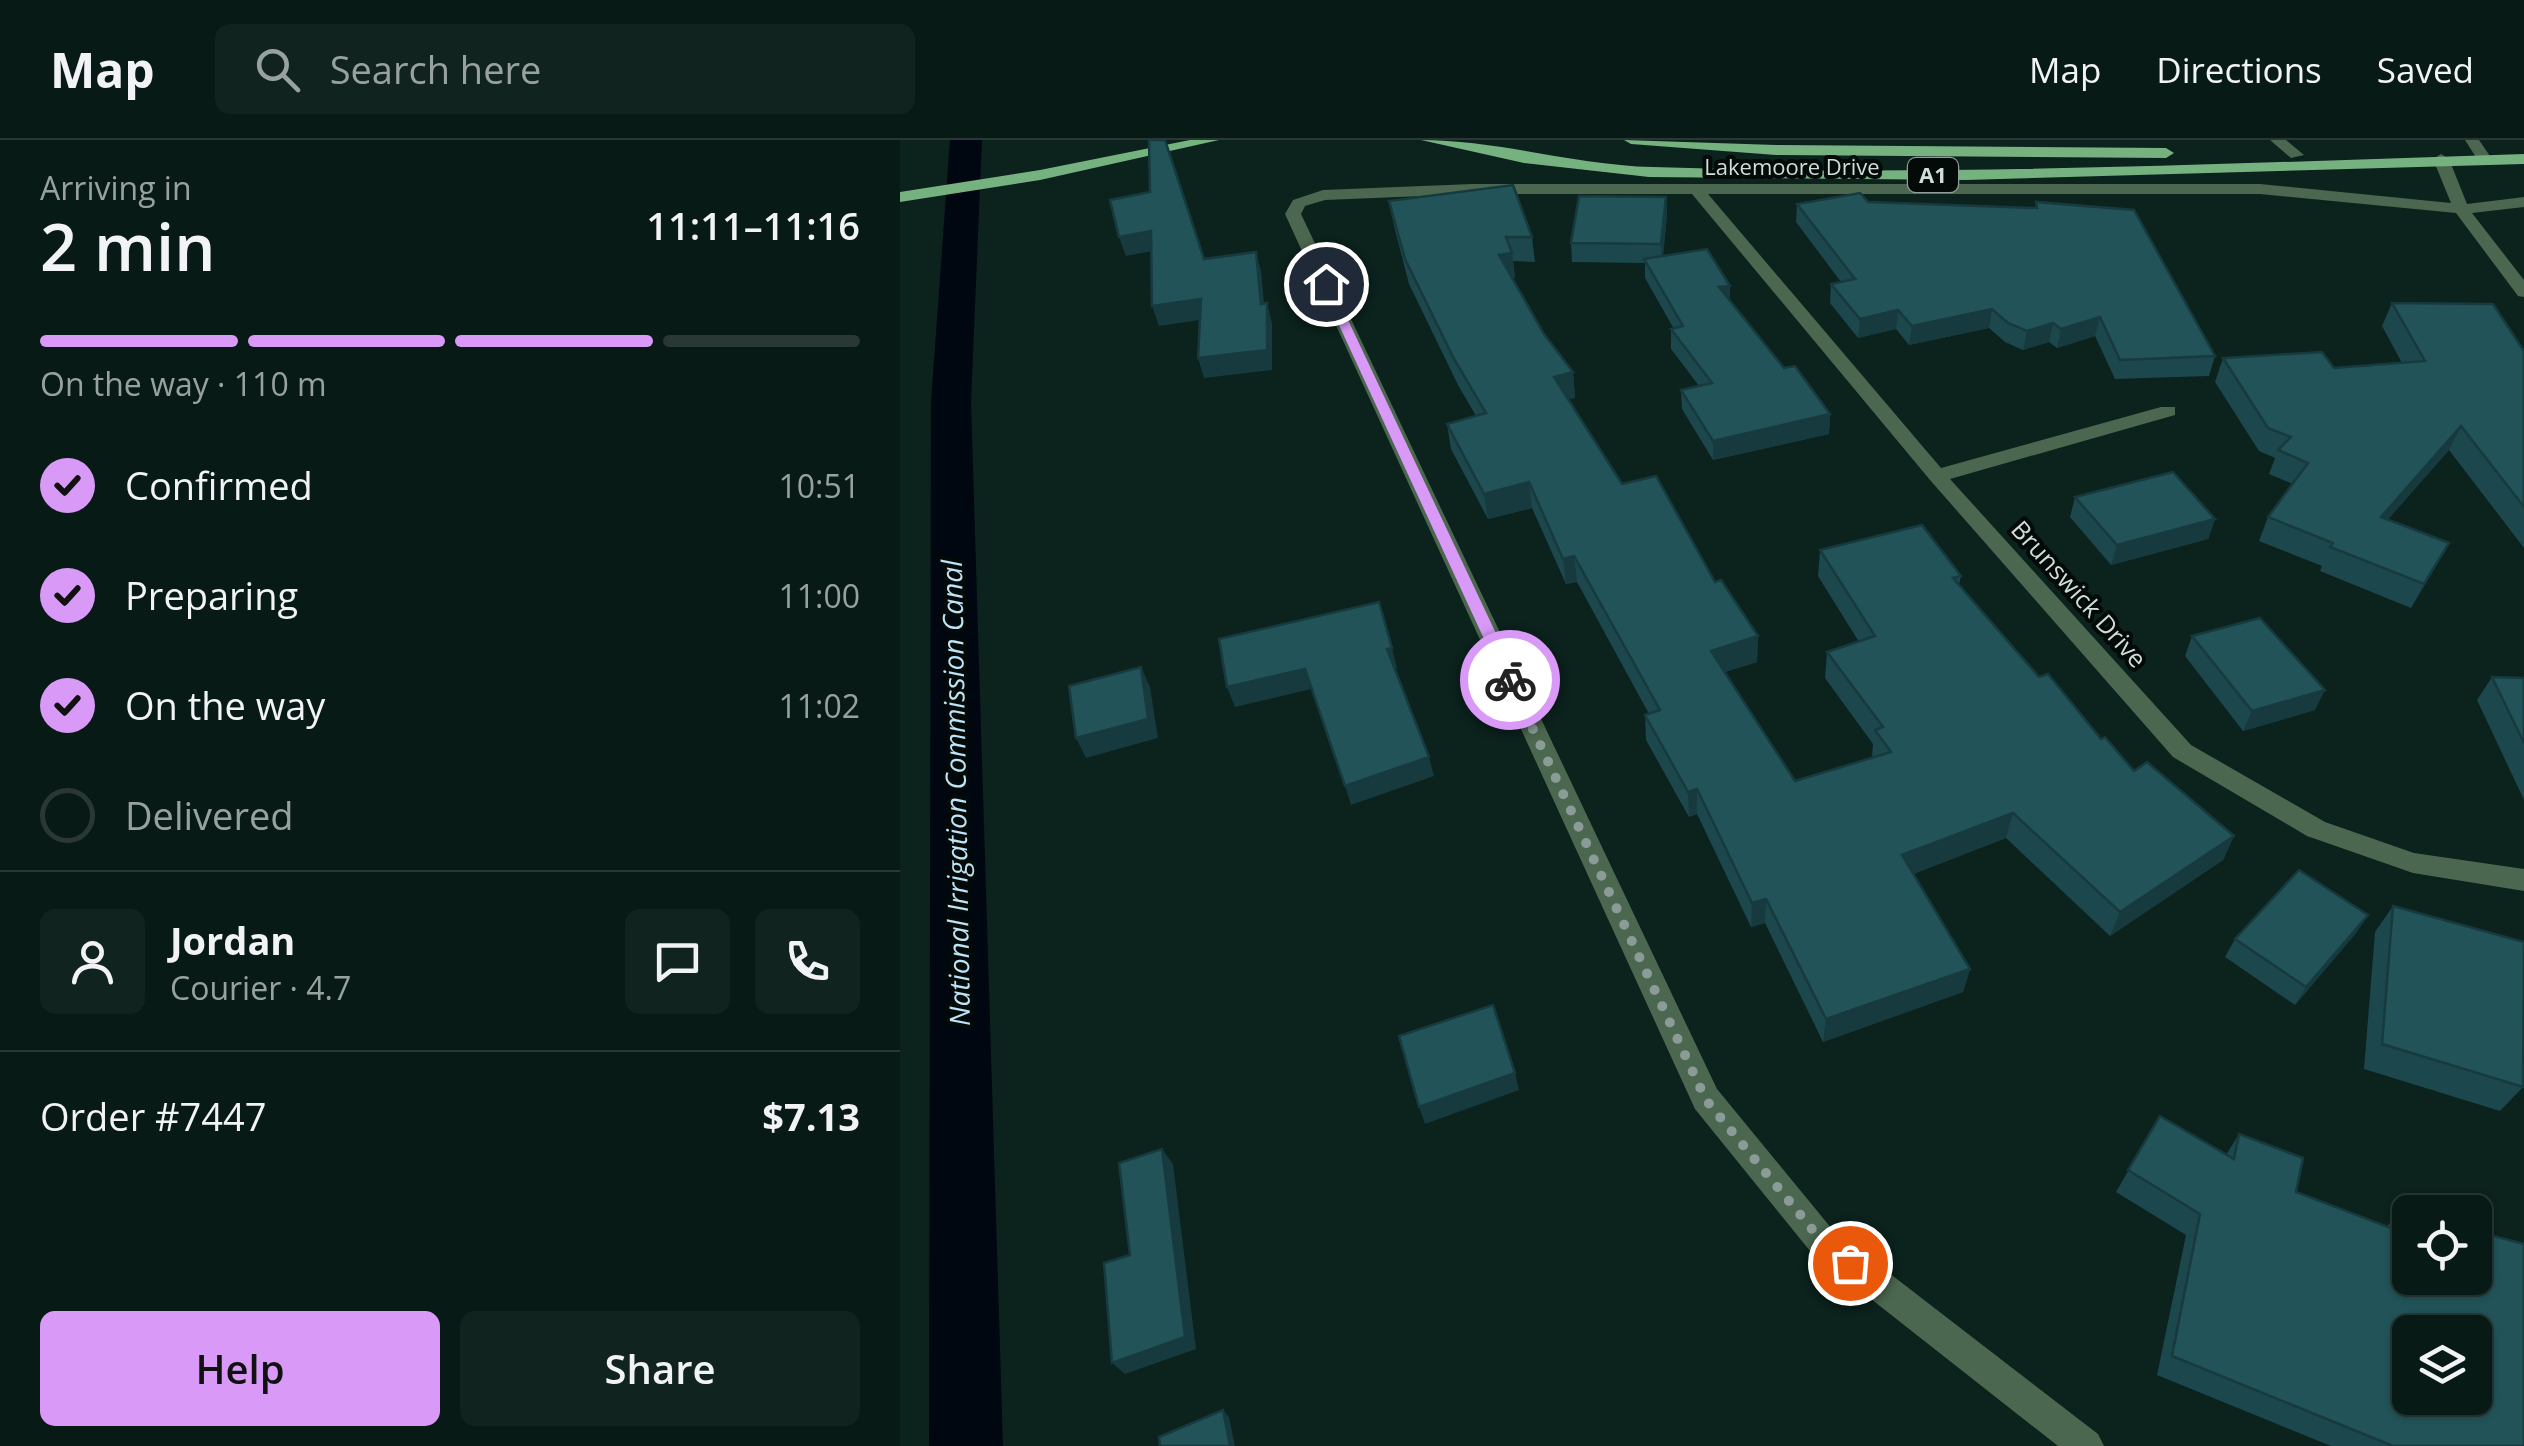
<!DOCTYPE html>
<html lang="en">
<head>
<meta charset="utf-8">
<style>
	:root { --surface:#081a16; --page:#11231f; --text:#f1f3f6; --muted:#98a1a1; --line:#293835; --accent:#d99af7 }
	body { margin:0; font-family:"Open Sans",sans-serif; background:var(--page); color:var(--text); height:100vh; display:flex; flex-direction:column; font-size:38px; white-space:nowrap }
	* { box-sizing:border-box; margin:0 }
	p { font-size:32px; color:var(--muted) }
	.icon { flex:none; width:55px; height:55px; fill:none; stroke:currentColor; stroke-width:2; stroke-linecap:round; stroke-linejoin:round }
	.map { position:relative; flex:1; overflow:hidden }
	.drawer { display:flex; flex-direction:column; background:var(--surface); width:900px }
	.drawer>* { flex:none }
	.tools { position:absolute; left:1492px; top:1055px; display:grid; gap:20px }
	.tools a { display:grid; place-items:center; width:100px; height:100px; border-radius:15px; background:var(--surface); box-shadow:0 2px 8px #0004,0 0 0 2px var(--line); font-size:50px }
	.pin { position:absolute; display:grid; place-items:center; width:85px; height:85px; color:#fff; margin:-42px; border:5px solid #fff; border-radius:50%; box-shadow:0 2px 10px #0007 }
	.courier { position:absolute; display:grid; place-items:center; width:100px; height:100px; margin:-50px; border:8px solid #d99af7; border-radius:50%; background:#fff; color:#222; box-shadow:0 2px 12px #0007 }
	.summary em { font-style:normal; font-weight:600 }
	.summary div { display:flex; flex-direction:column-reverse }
	.summary { display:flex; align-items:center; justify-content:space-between; height:170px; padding:0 40px }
	h1 { font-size:65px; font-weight:600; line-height:75px }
	.bar { display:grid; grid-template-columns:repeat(4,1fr); gap:15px 10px; align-content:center; height:120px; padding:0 40px }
	.bar i { height:12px; border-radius:8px; background:var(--line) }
	.bar .on { background:var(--accent) }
	.bar p { grid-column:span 4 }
	.line { display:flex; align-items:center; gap:25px; padding:0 40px; border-top:2px solid var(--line) }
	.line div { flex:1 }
	.round { display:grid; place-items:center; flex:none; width:105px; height:105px; border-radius:15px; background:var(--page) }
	ol { padding:0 40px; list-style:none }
	li { display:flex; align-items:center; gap:30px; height:110px }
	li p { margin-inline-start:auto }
	li .icon { padding:10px; border-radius:50%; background:var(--accent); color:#111; stroke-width:4 }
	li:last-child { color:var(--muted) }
	li i { width:55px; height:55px; border:5px solid var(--line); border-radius:50% }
	.primary-button { display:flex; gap:20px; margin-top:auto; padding:20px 40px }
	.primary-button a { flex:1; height:115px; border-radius:15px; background:var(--accent); color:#111; font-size:40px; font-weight:600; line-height:115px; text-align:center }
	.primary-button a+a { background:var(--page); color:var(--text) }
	header { display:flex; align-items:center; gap:60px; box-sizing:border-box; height:140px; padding:0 50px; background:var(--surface); border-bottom:2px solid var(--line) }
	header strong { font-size:48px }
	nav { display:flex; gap:55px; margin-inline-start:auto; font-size:35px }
	.search { width:700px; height:90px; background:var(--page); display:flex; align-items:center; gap:25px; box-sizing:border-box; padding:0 35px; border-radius:15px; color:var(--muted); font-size:38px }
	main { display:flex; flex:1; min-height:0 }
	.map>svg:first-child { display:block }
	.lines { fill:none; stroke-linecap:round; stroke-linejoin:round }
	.canal { fill:#000710; fill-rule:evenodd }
	.minor { fill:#4b674f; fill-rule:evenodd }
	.major { fill:#76b27f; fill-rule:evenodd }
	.wall { fill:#1c474c }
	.shaded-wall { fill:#173a3e }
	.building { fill:#215358; stroke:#173a3e; stroke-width:2.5; fill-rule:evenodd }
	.route { fill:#d99af7 }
	.done { stroke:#8b9c97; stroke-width:10; stroke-dasharray:0 18 }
	.labels { text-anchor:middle; stroke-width:8; stroke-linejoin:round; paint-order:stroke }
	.far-street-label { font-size:22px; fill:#d0ddd9; stroke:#030a08 }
	.shield { fill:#030a08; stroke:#929e9a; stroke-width:2.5 }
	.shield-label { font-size:22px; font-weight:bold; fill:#d0ddd9 }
	.street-label { font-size:25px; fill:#d0ddd9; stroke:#030a08 }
	.water-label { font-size:28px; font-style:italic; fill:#bde4f9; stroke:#030a08 }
</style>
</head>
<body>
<header>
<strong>Map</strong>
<div class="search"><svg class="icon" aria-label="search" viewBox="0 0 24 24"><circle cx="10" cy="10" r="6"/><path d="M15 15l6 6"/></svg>Search here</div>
<nav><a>Map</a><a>Directions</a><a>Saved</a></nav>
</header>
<main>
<section class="drawer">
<div class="summary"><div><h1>2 min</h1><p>Arriving in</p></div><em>11:11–11:16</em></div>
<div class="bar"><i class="on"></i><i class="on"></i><i class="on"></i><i></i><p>On the way · 110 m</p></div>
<ol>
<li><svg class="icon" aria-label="check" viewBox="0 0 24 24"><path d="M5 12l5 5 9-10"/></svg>Confirmed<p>10:51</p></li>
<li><svg class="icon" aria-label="check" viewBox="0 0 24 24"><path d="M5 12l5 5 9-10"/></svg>Preparing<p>11:00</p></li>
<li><svg class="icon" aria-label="check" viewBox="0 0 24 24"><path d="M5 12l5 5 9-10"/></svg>On the way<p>11:02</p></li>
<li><i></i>Delivered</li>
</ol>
<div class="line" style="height:180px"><a class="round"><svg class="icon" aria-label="person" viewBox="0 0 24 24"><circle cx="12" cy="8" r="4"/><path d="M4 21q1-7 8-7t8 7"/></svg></a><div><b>Jordan</b><p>Courier · 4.7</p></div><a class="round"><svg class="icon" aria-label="chat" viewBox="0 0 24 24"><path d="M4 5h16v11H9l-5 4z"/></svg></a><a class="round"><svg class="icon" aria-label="phone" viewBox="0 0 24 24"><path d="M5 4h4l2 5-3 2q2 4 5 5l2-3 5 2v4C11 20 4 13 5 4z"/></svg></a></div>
<div class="line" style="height:130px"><div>Order #7447</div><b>$7.13</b></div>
<div class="primary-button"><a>Help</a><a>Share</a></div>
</section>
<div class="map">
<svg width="1624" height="1306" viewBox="0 0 1624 1306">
	<rect width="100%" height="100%" fill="#0b221d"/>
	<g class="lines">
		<path class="canal" d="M50,0h32l-11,262 32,1044h-74l2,-1044z"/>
		<g class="minor">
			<path d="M1370,0h16l18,15 -13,3z"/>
			<path d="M1565,0h14l13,19 -3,3h-10z"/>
			<path d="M1541,14l8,5 18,45 57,-7v10l-52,6 52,67v17l-6,-1 -62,-83 -196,-19h-552l233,274 220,-61h14v8l-225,64 241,266 134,77 89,31 110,16v22l-111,-18 -106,-37 -134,-79 -243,-277 -238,-286h-220l-147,6 -20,6 -4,8 416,875 115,140 266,205 6,12h-46l-248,-195 -115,-142 -410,-895 8,-14 30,-10 149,-6h788l191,19 -18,-44z"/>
		</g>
		<g class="major">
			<path d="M290,0h29l-179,40 -140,22v-10l140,-22z"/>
			<path d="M521,0c77,0 154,25 232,27 290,10 581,-4 871,-13v10l-558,16 -317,-3 -125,-14z"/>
			<path d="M724,0l152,5 390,3 8,5 -8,5 -390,-3 -145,-11z"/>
		</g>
	</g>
	<g class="wall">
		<path d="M766,57l1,18 -4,41 67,30v15l54,67 46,46 -1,20 -116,26 -31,-51 -1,-19 18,-4 -28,-37v-20h3l-29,-51v-15l-73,-1 -1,-19z"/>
		<path d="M489,61l143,36 3,25 -22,-1 2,17h-3l32,56 29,38 2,26 -7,1 54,85 93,98 43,54 -1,26 -32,10 70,109 79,-23 -2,-3 1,-11 -48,-66 2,-26 32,-10 -41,-66 2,-26 141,26 -2,9 80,92 95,94 100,65 -11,24 -113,76 -104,-98 -93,36 57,95 -7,23 -140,50 -58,-119 -14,4 -54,-113 -8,3 -43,-77 -1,-25 4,-1 -72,-132 -11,2 -34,-76 -44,11 -37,-70 -4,-25 29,-8 -18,-31 -49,-101 -15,-58z"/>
		<path d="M968,62l167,6 1,-6 179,154 -6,20 -94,3 -20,-43 -38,12 -8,-6 -26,8 -18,-8 -16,-14 -80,17 -13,-16 -38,9 -28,-35 1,-19 10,-2 -45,-60 1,-18z"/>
		<path d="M1492,163l132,48v197l-75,-98 -61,69 48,47 -25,42 -91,-37 2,-5 -63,-25 9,-24 25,-33 -24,-10 6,-16 -16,-7 -44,-69 8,-24 111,10 68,-5 -20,-37z"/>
		<path d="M1175,357l140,22 -7,20 -97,26 -41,-48z"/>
		<path d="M1292,496l123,74 -72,21 -58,-75z"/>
		<path d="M1592,537l32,1v122l-47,-100z"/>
		<path d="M1493,766l130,181 -23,24 -136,-42 11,-137z"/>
		<path d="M1468,775l-12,18 -61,72 -70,-48 10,-18z"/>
		<path d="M1260,976l66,39 13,-21 57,58 91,34 13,-14 124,234h-193l-174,-71 29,-140 -70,-43z"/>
	</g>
	<g class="shaded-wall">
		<path d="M766,57l1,18 -5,49 -1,-20z"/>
		<path d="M251,91l6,19 -31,6 -7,-19z"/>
		<path d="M356,112l5,19 5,52 -5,-19z"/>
		<path d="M612,113l3,25 -13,2 -3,-25z"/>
		<path d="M830,146v19l-11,-18z"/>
		<path d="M301,159l6,20 -48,7 -7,-20z"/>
		<path d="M367,163l5,20v47l-68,8 -6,-20z"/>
		<path d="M1092,169l-3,19 -80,17 3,-19z"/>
		<path d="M998,170l-2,19 -38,9 2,-19z"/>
		<path d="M1200,177l-5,19 -38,12 4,-19z"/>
		<path d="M1153,183l-4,19 -26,8 4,-19z"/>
		<path d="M673,232l2,26 -18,4 -3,-25z"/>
		<path d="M930,274l-1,20 -116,26v-19z"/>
		<path d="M1561,286l-12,24 -79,90 11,-23z"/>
		<path d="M629,342l3,26 -44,11 -4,-25z"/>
		<path d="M1315,379l-7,20 -97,26 6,-20z"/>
		<path d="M1549,403l-13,23 -25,42 13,-24z"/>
		<path d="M674,416l3,26 -11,2 -3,-25z"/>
		<path d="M858,496l-1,26 -46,14v-25z"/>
		<path d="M492,508l5,20 -5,1 -5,-20z"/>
		<path d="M241,527l9,20 8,51 -72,20 -10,-20z"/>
		<path d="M405,529l6,20 -76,18 -8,-20z"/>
		<path d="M1425,550l-10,20 -72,21 9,-20z"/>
		<path d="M529,617l5,19 -83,29 -6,-19z"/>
		<path d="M797,649v25l-8,3 -1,-25z"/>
		<path d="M1113,673l-7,25 -108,42 4,-25z"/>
		<path d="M1334,696l-11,24 -113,76 10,-24z"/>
		<path d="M866,759l-1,24 -14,4 1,-24z"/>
		<path d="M1468,775l-12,18 -61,72 11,-18z"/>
		<path d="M1070,829l-7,23 -140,50 3,-23z"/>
		<path d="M615,933l4,17 -94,34 -6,-17z"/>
		<path d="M262,1009l11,15 23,185 -71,25 -13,-11z"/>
		<path d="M323,1270l6,7 6,29h-5z"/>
	</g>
	<g class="building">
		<path d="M249,0h16l39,119 52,-7 5,52 6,-1v47l-69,8 3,-59 -49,7 -1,-75 -32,6 -9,-37 40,-8z"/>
		<path d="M613,45l19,52h-26l6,16 -13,2 45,79 29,38 -19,5 68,107 34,-8 59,106 6,-2 37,56 -47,15 84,130 96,-29 -16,-22 8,-3 -56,-75 48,-16 -55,-86 102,-25 39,51 -8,2 86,99 9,-3 53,65 4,-2 29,34 13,-9 87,74 -114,76 -107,-99 -111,42 68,114 -144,50 -60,-120 -14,4 -55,-114 -9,3 -43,-77 15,-5 -86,-154 -11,3 -34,-77 -45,12 -37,-70 39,-11 -32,-54 -49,-100 -16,-58z"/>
		<path d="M960,53l8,9 169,6 -1,-6 98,8 81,146 -95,4 -20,-43 -39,12 -8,-6 -26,8 -19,-8 -16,-14 -80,17 -14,-16 -38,9 -29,-35 24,-5 -58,-75z"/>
		<path d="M679,56l87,1 -5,47 -90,-1z"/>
		<path d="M807,109l23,37 -11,1 65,81 11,-2 35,48 -117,27 -32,-51 31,-7 -41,-54 12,-3 -39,-67z"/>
		<path d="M1492,163l101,1 31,47v156l-63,-81 -80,91 68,26 -25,41 -94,-37 3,-4 -65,-26 40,-54 -30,-13 13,-13 -23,-9 -45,-70 99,-6 12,16 91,-7z"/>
		<path d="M1273,332l42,47 -98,26 -42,-48z"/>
		<path d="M479,462l13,46 -5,1 42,108 -84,29 -40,-117 -78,18 -8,-48z"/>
		<path d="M1360,478l65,72 -73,21 -60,-75z"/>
		<path d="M241,527l7,52 -72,19 -7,-52z"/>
		<path d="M1592,537l32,1v65z"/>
		<path d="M1399,730l69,45 -62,72 -71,-48z"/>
		<path d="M1493,766l131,36 -1,145 -141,-43z"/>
		<path d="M593,865l22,68 -96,34 -20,-71z"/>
		<path d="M1260,976l74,43 5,-25 64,24 -7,34 105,40 -1,-20 10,3v63h65v-47l49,13v202h-131l-221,-90 28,-142 -72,-44zM1510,1192h65v66h-65z"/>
		<path d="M262,1009l23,188 -73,26 -8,-100 26,-8 -11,-92z"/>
		<path d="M323,1270l7,36h-70l-1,-9z"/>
	</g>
	<path class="route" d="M426,141l5,3 187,396 -3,4 -5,1 -7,-5 -183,-396z"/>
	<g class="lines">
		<path class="done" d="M610,540l196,420 115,140 29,23"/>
	</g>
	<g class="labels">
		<g class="far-street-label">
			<text x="892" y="35">Lakemoore Drive</text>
		</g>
		<rect class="shield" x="1008" y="18" width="50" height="34" rx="8"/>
		<g class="shield-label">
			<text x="1033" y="43">A1</text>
		</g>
		<g class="street-label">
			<text transform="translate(1179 454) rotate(48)" y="9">Brunswick Drive</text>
		</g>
		<g class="water-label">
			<text transform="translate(56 653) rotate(-91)" y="10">National Irrigation Commission Canal</text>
		</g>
	</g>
</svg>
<div class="tools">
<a><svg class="icon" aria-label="locate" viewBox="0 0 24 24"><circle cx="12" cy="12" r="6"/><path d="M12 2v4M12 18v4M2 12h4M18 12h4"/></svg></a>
<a><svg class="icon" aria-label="layers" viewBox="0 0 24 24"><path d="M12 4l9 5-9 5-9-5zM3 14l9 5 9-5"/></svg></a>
</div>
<div class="pin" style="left:950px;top:1123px;background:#ea580c"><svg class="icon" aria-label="bag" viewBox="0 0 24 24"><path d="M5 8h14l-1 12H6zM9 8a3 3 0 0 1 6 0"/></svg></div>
<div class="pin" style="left:426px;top:144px;background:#1f2937"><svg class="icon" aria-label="home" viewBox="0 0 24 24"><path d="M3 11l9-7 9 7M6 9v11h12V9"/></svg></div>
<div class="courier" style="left:610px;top:540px"><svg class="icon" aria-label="bike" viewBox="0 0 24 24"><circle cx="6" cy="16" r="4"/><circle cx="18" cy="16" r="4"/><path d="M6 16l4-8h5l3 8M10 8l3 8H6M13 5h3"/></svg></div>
</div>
</main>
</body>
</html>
